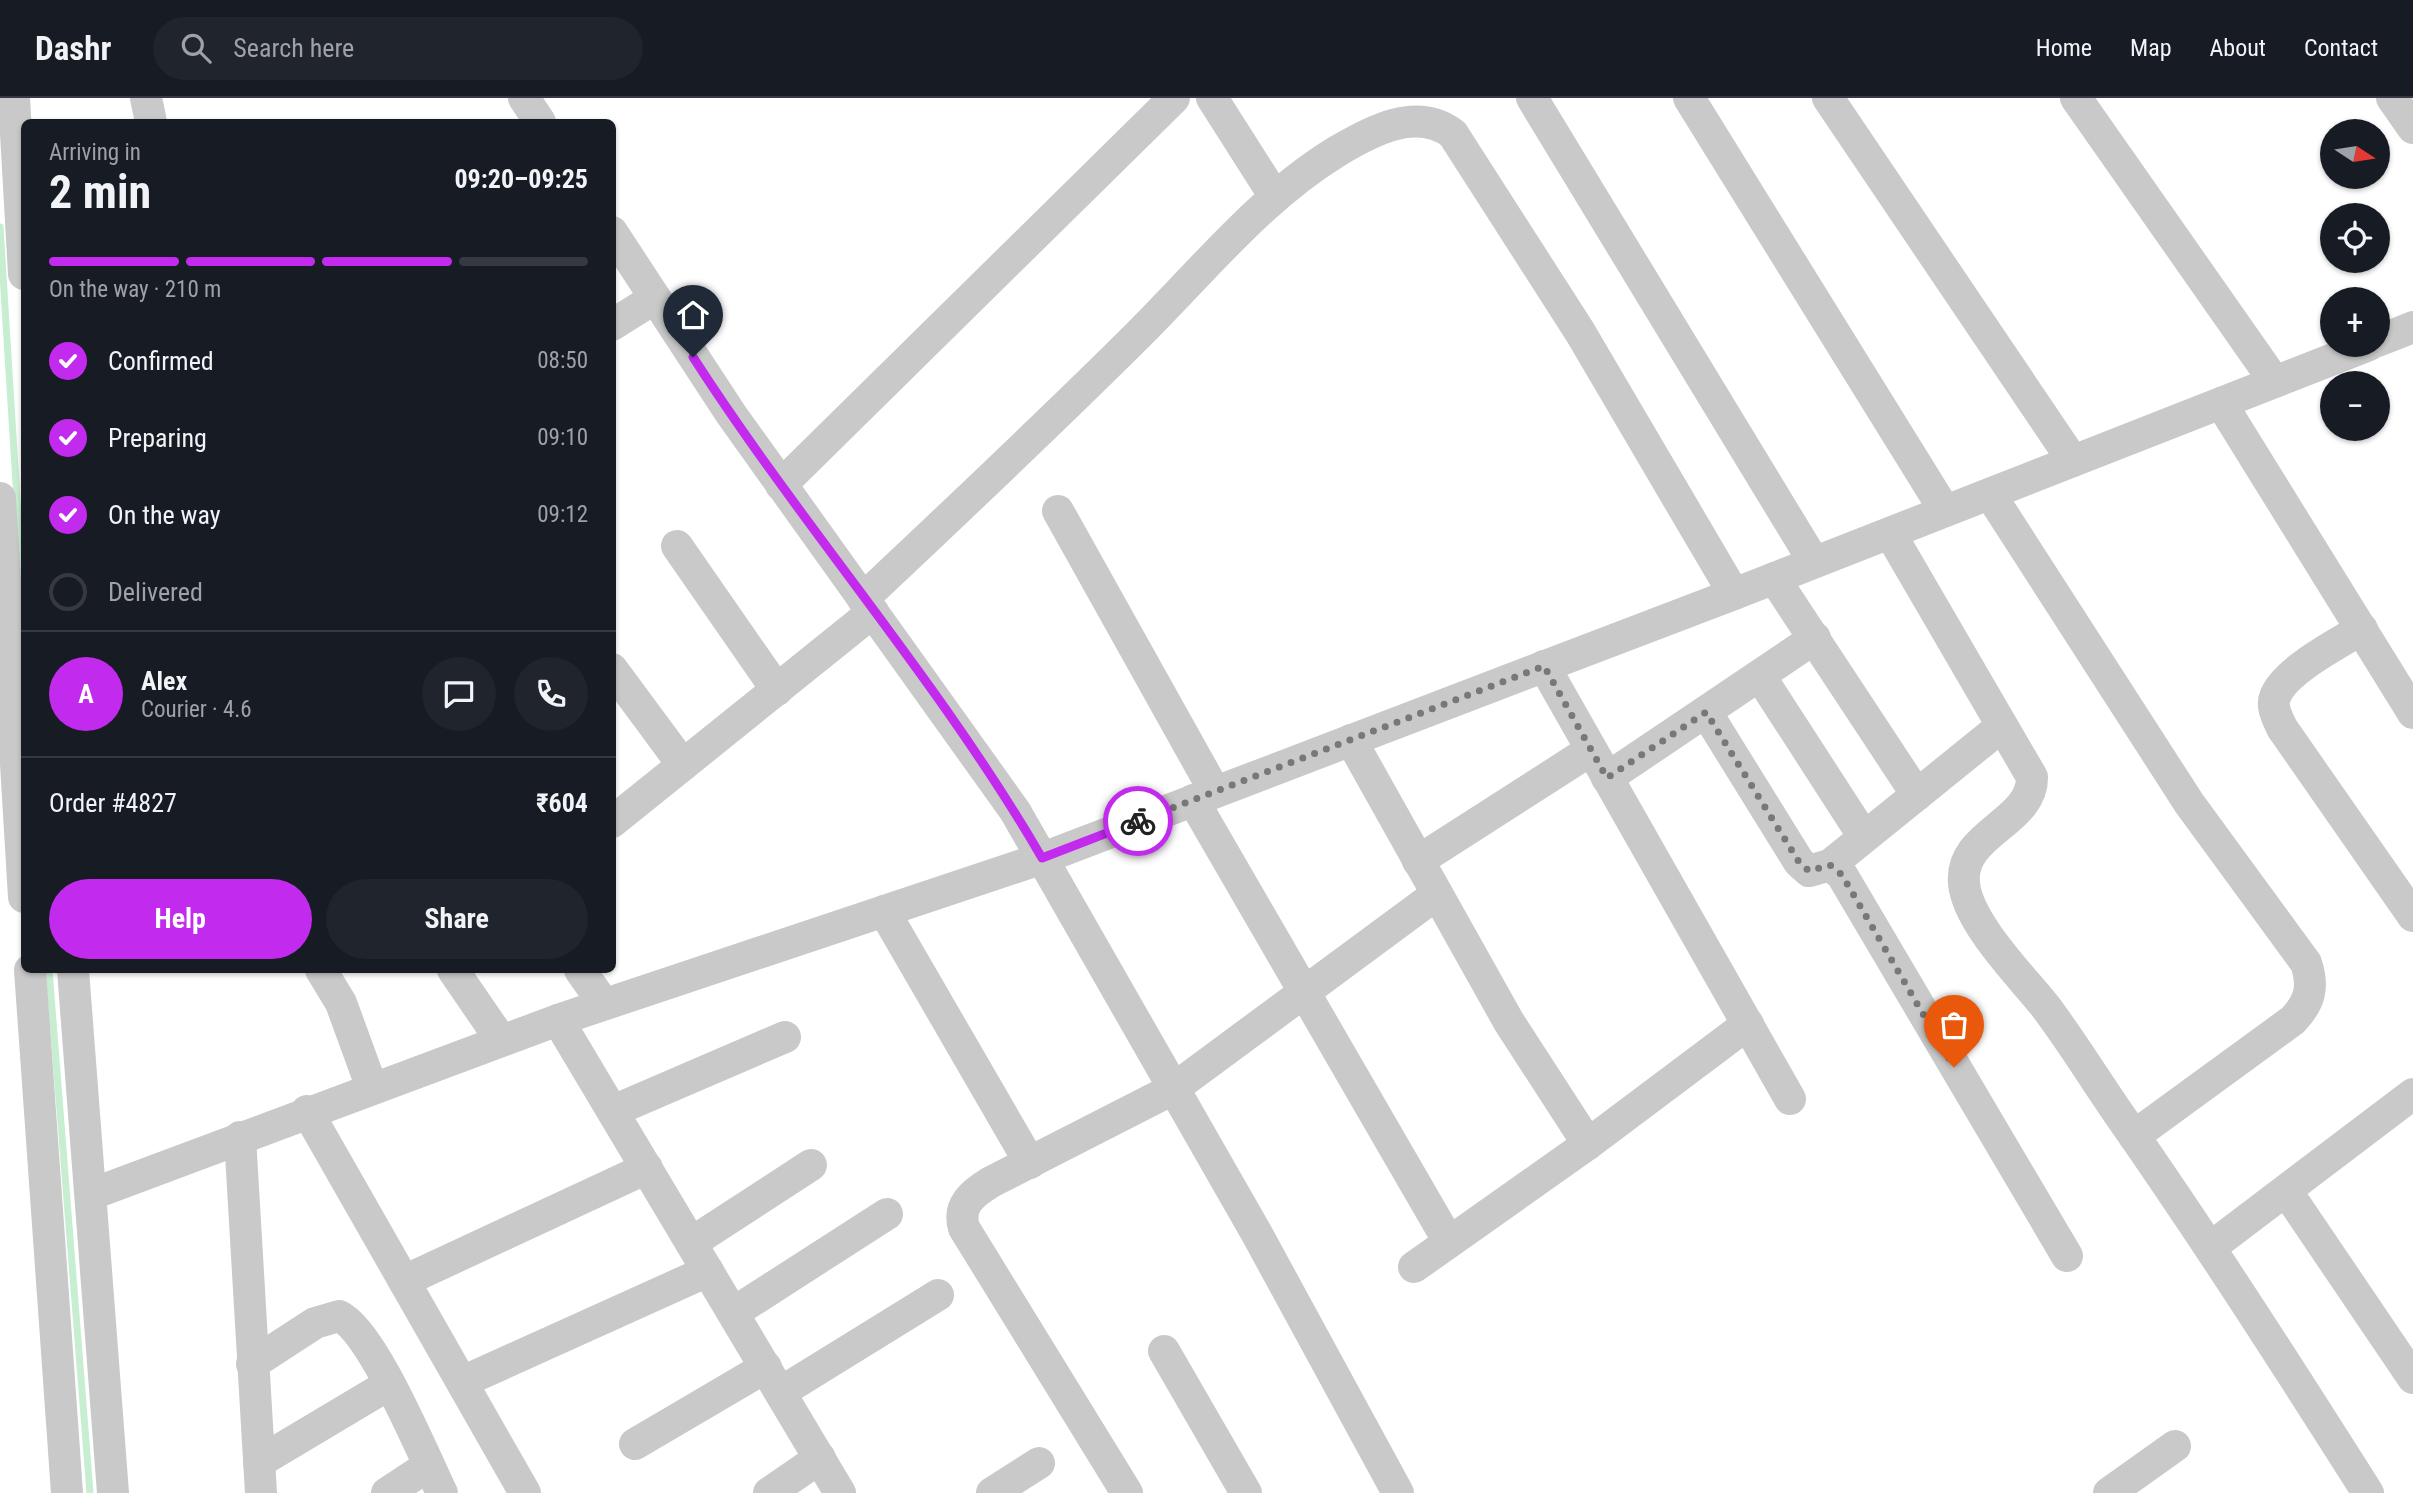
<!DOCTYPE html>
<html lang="en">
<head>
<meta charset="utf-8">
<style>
	:root { --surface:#171b24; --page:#20242c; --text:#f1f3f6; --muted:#9ea1a6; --line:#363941; --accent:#c22bed }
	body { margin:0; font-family:"Roboto Condensed",sans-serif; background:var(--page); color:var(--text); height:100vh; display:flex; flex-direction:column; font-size:26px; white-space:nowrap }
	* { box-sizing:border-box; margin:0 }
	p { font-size:23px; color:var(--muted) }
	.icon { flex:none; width:38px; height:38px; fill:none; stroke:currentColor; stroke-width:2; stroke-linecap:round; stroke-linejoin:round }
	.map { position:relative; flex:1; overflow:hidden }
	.details { position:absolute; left:21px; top:21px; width:595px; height:854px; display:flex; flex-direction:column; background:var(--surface); border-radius:10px; box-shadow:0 2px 5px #0004 }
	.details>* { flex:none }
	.needle { width:46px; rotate:102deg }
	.buttons { position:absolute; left:2320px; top:21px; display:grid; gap:14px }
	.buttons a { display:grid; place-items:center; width:70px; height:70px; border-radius:50%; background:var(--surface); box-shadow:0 2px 5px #0004; font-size:35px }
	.pin { position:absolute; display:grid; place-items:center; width:60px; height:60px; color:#fff; margin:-72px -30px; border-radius:50% 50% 50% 0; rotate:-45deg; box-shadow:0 0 7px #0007 }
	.pin .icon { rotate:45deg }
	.courier { position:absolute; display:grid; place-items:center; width:70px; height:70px; margin:-35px; border:5px solid #c22bed; border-radius:50%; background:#fff; color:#222; box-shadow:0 2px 9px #0007 }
	.overview em { font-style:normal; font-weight:700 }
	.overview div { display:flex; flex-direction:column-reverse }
	.overview { display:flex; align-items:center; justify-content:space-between; height:119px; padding:0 28px }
	h1 { font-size:46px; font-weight:700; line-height:52px }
	.bar { display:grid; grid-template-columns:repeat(4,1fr); gap:10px 7px; align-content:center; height:84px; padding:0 28px }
	.bar i { height:9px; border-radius:5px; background:var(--line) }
	.bar .current { background:var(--accent) }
	.bar p { grid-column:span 4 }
	.line { display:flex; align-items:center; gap:18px; padding:0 28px; border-top:2px solid var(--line) }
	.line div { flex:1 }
	.round { display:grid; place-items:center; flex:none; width:74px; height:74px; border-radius:37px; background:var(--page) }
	ol { padding:0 28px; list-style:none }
	li { display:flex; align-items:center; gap:21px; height:77px }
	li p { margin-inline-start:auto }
	li .icon { padding:7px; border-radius:50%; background:var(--accent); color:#fff; stroke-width:4 }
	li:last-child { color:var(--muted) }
	li i { width:38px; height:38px; border:4px solid var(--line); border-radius:50% }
	.action { display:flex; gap:14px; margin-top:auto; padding:14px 28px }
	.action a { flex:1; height:80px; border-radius:42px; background:var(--accent); color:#fff; font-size:28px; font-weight:700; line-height:80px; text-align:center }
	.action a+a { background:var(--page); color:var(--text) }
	header { display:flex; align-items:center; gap:42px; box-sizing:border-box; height:98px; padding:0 35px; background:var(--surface); border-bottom:2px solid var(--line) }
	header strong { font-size:33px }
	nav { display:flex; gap:38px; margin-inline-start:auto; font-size:24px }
	.search { width:490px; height:63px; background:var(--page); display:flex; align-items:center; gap:18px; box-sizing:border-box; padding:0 24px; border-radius:38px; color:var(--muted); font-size:26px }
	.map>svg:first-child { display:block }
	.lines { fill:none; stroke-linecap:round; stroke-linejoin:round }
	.stream { stroke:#c8eed1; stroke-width:7 }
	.minor { stroke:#c9c9c9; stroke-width:32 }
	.done { stroke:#787878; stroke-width:7; stroke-dasharray:0 12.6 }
	.route { stroke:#c22bed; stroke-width:9 }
</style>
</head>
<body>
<header>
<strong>Dashr</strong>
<div class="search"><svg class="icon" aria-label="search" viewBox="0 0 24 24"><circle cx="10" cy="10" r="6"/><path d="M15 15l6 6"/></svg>Search here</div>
<nav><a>Home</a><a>Map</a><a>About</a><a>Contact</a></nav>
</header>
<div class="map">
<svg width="2413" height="1395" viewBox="0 0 2413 1395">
	<rect width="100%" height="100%" fill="#fff"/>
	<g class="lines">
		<g class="stream">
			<path d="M0,129l24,385"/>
			<path d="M49,872l41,523"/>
		</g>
		<g class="minor">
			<path d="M14,0l10,176"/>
			<path d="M146,0l5,24"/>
			<path d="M524,0l16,24"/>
			<path d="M1212,0l63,99"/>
			<path d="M1532,0l282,464"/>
			<path d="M1689,0l256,413"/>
			<path d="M1828,0l245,363"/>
			<path d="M2076,0l199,284"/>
			<path d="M2392,0l21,30"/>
			<path d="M612,134l119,182 284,397 242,423 141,259"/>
			<path d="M612,227l43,-27"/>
			<path d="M2378,243l35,-14"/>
			<path d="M2221,305l192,310"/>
			<path d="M781,387l393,-387"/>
			<path d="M1990,396l199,309 117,160c8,24 4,39 -13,57l-159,116"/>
			<path d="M0,400l24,399"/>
			<path d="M1058,413l157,281"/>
			<path d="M1890,435l142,244c1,46 -73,56 -68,106 3,39 57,93 81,123 28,37 52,77 78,114 85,122 165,247 245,373"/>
			<path d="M677,448l100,144"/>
			<path d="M1774,480l143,217"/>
			<path d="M863,501c94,-89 188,-177 279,-268 62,-62 119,-133 194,-179 35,-21 81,-46 117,-18l127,198 154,262"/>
			<path d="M2362,531c-23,14 -78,42 -87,68 -4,10 3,22 7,31l131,188"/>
			<path d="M1544,568l246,433"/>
			<path d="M612,571l71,96"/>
			<path d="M1760,578l104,161"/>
			<path d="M1706,614l93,150 10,9 21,-6 12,10 225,381"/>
			<path d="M1351,642l158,282 79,122"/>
			<path d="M1607,680l208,-140"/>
			<path d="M1193,702l256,442"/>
			<path d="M612,724l261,-210"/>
			<path d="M1418,763l173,-111"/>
			<path d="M1830,767l172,-139"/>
			<path d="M884,813l146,252"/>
			<path d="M30,872l37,523"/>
			<path d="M73,872l40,523"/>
			<path d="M321,872l20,33 31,85"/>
			<path d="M453,872l48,70"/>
			<path d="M580,872l24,34"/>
			<path d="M558,922l282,473"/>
			<path d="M307,1013l218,382"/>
			<path d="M613,1013l172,-74"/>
			<path d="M240,1039l21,356"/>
			<path d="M2287,1094l126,186"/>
			<path d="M92,1096l466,-174 485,-162 691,-264 635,-249"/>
			<path d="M691,1145l120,-78"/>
			<path d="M2211,1149l202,-153"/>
			<path d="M1414,1169l174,-123 160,-120"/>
			<path d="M404,1183l243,-113"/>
			<path d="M733,1215l154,-99"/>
			<path d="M1164,1253l82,142"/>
			<path d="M252,1266l63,-41 24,-7c33,14 85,140 103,177"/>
			<path d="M462,1284l246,-111"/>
			<path d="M781,1294l157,-97"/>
			<path d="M635,1346l131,-77"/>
			<path d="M259,1364l129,-77"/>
			<path d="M387,1395l41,-27"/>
			<path d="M769,1395l51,-35"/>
			<path d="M992,1395l47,-30"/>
			<path d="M1127,1395l-163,-265c-7,-23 9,-35 27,-46l182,-93 264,-195"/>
			<path d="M2109,1395l66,-47"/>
		</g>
	</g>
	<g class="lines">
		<path class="done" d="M1138,723l406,-155 63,112 99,-66 93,150 10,9 21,-6 12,10 112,192"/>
		<path class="route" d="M693,259c110,171 247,325 349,501l96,-37"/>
	</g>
</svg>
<div class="buttons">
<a><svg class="needle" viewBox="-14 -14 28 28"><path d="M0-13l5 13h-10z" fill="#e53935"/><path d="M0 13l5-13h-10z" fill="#9ea1a6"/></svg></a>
<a><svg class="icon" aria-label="locate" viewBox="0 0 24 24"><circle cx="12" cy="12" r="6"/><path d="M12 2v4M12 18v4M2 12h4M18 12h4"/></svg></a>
<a>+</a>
<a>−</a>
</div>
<div class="pin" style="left:1954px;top:969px;background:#ea580c"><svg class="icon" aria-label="bag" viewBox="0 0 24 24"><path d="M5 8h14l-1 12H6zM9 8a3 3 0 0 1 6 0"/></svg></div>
<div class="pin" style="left:693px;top:259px;background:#1f2937"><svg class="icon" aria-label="home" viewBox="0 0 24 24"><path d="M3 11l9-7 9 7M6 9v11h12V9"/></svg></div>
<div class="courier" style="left:1138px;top:723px"><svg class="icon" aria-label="bike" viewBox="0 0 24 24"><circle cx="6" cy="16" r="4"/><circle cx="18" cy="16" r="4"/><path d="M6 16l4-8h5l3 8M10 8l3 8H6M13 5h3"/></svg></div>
<section class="details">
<div class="overview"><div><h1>2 min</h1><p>Arriving in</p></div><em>09:20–09:25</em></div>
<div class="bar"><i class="current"></i><i class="current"></i><i class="current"></i><i></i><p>On the way · 210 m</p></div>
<ol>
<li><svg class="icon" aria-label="check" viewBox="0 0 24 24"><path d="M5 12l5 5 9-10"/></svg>Confirmed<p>08:50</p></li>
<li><svg class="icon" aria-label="check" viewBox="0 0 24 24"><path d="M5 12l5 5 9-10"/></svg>Preparing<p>09:10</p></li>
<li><svg class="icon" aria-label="check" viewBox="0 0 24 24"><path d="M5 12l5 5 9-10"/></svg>On the way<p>09:12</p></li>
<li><i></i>Delivered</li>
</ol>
<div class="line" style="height:126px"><b class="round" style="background:var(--accent);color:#fff">A</b><div><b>Alex</b><p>Courier · 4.6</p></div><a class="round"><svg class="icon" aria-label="chat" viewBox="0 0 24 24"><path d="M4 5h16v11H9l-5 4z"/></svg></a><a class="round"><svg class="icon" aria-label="phone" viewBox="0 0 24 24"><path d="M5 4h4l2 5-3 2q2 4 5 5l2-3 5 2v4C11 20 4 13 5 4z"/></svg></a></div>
<div class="line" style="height:91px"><div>Order #4827</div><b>₹604</b></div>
<div class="action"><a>Help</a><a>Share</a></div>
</section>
</div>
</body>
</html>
